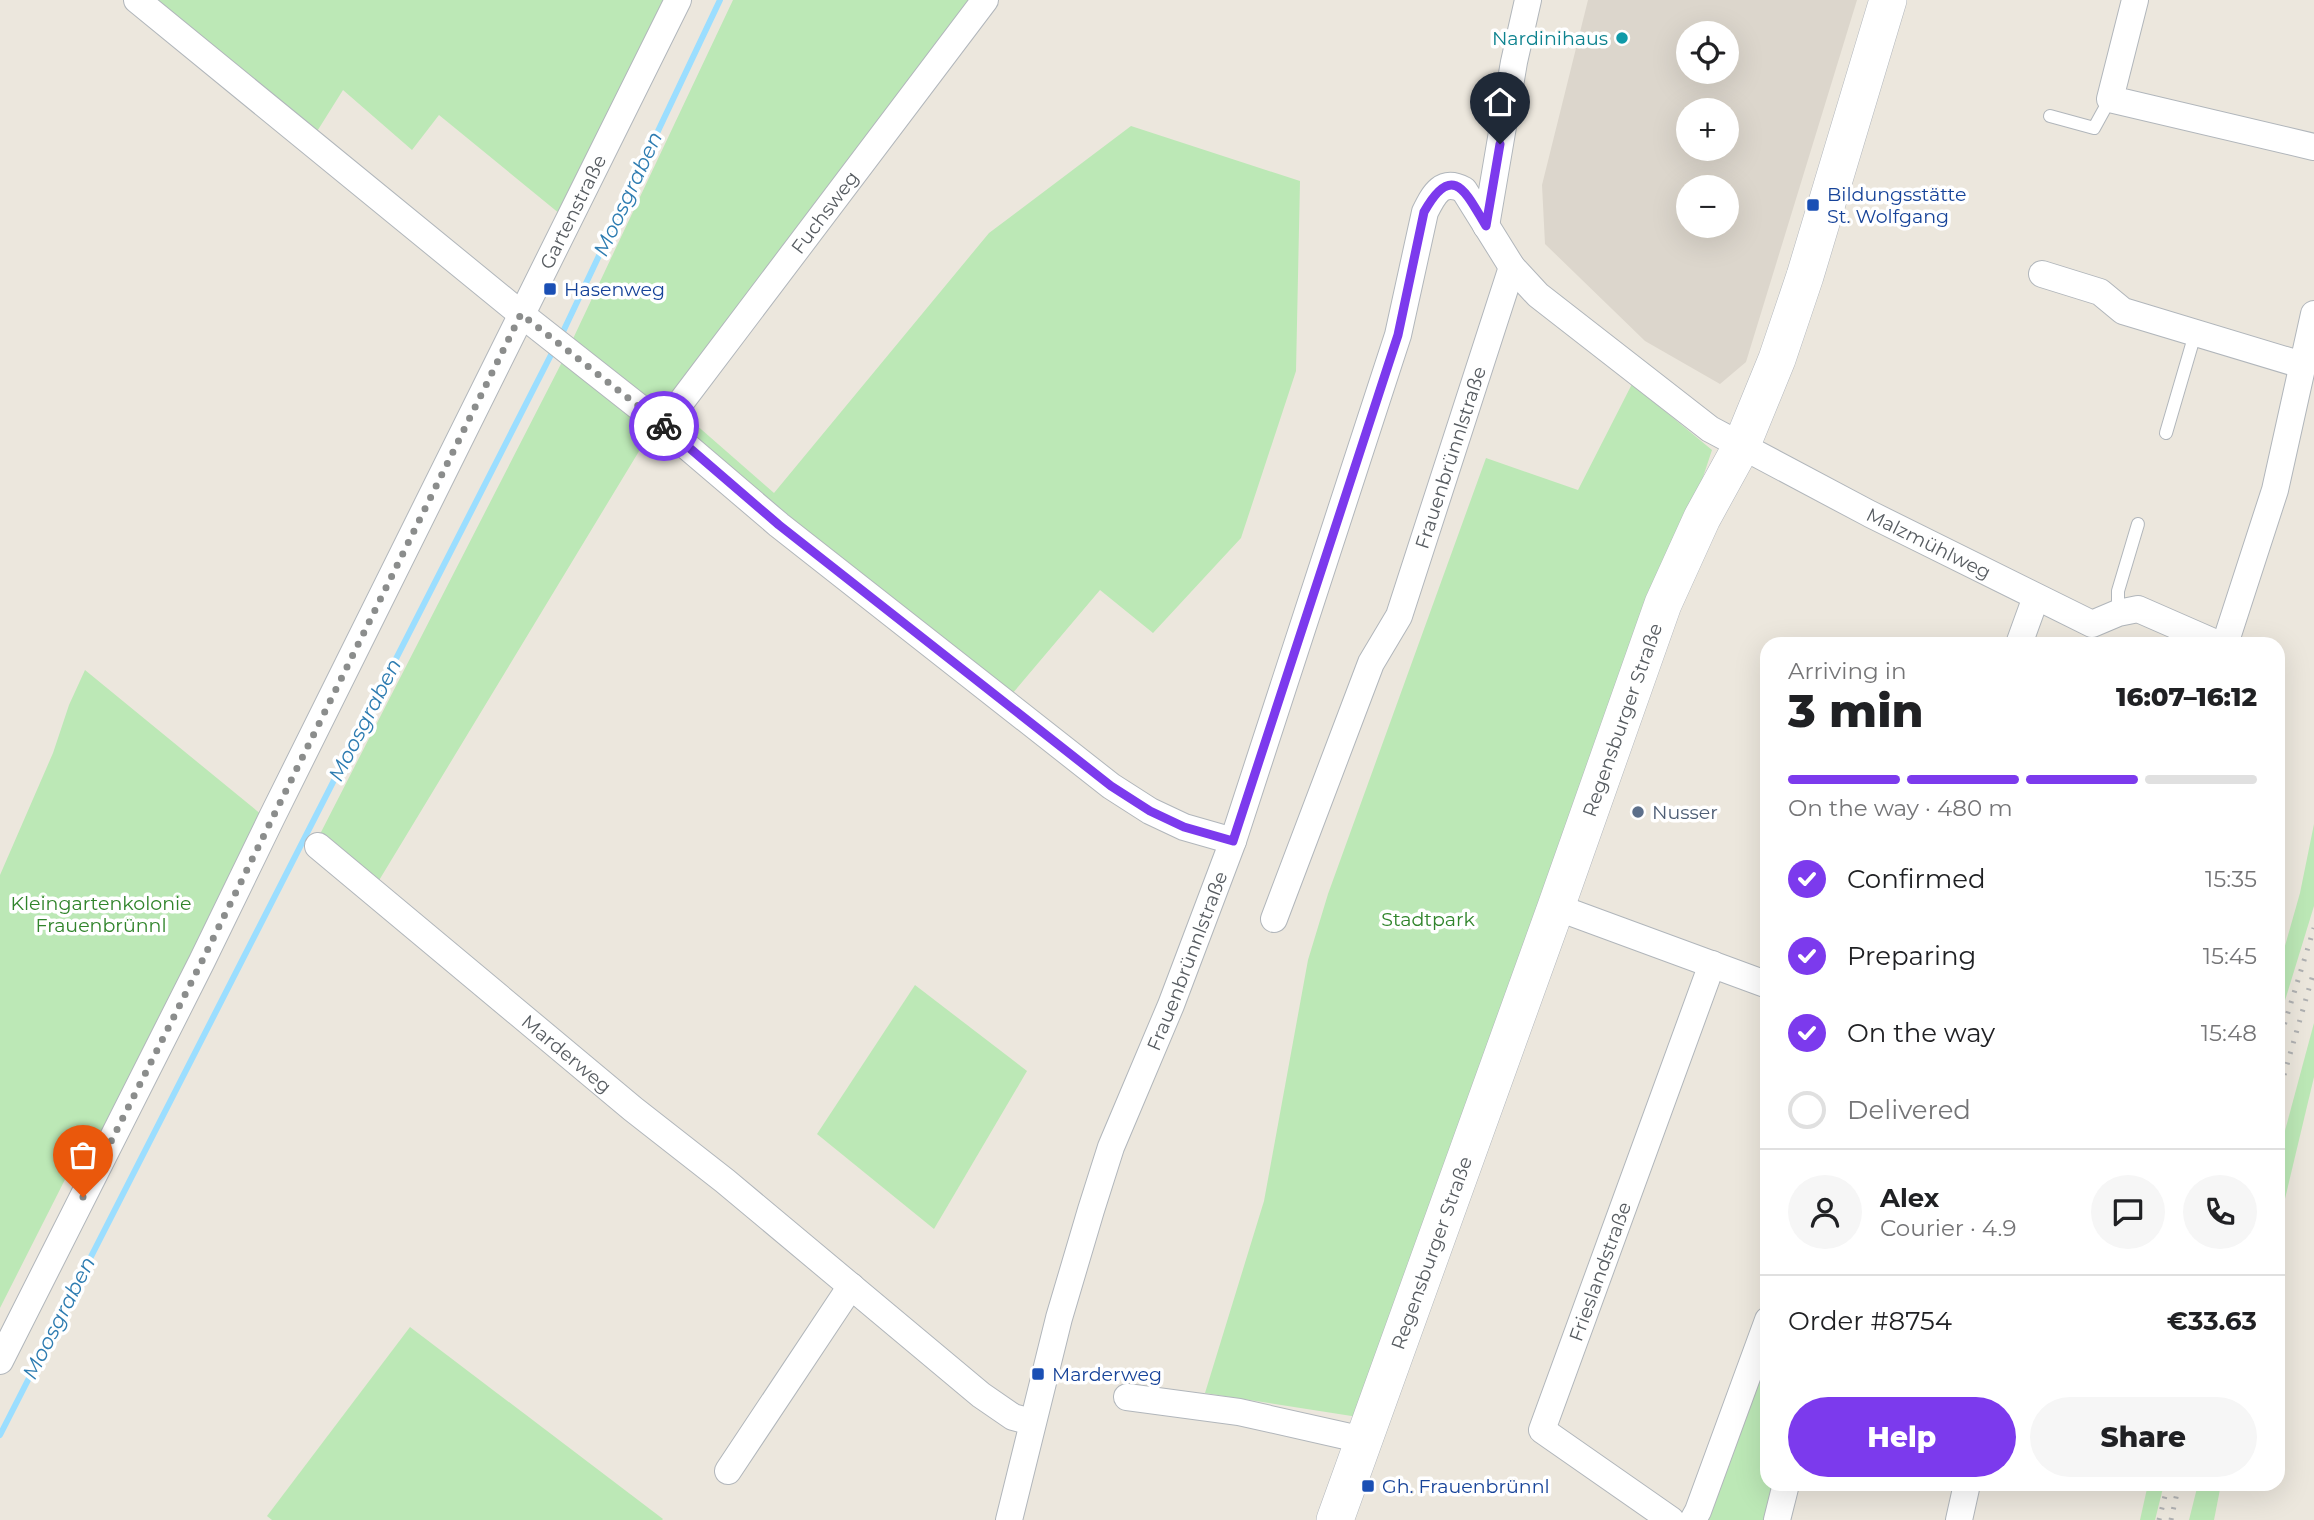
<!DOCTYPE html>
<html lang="en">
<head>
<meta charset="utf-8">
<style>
	:root { --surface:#fff; --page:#f6f6f6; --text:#202124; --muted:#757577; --line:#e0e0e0; --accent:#7c3aed }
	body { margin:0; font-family:Montserrat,sans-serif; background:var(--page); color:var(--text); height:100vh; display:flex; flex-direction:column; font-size:26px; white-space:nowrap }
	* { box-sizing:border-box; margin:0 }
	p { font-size:23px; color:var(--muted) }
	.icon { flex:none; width:38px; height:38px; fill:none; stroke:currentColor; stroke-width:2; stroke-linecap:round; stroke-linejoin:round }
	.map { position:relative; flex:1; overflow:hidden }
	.drawer { position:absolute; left:1760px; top:637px; width:525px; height:854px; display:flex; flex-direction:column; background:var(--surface); border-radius:21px; box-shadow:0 7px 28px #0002 }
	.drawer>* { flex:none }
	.controls { position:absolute; left:1676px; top:21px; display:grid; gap:14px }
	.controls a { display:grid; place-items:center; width:63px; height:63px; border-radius:50%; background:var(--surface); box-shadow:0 7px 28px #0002; font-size:35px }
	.pin { position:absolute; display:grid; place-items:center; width:60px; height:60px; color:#fff; margin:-72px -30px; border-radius:50% 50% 50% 0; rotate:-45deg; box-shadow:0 0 7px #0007 }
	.pin .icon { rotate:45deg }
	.courier { position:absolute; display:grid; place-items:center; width:70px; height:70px; margin:-35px; border:5px solid #7c3aed; border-radius:50%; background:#fff; color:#222; box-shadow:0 2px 9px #0007 }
	.headline em { font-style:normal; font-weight:800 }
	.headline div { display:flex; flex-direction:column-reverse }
	.headline { display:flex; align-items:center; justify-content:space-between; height:119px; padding:0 28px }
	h1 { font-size:46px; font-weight:800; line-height:52px }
	.bar { display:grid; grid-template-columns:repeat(4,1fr); gap:10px 7px; align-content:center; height:84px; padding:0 28px }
	.bar i { height:9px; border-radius:5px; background:var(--line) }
	.bar .on { background:var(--accent) }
	.bar p { grid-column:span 4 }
	.line { display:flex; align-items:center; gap:18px; padding:0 28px; border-top:2px solid var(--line) }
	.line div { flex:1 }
	.round { display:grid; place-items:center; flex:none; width:74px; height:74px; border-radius:37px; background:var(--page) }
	ol { padding:0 28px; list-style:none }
	li { display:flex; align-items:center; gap:21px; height:77px }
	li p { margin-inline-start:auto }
	li .icon { padding:7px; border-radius:50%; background:var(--accent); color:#fff; stroke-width:4 }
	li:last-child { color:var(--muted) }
	li i { width:38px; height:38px; border:4px solid var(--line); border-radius:50% }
	.action { display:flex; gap:14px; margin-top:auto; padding:14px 28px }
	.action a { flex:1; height:80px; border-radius:42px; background:var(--accent); color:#fff; font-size:28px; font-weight:800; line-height:80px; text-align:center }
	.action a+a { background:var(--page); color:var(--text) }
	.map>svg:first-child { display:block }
	.education { fill:#dcd6cc; fill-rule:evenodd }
	.green { fill:#bce8b6 }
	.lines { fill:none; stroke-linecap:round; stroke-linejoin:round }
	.stream { stroke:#9bdeff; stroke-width:6 }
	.lane-casing { stroke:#b1b6bb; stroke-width:14 }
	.street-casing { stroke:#b1b6bb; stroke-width:28 }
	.secondary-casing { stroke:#b2b7bd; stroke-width:38 }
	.lane { stroke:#fff; stroke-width:12 }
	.street { stroke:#fff; stroke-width:26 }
	.secondary { stroke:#fff; stroke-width:37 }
	.rail { stroke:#b0b1b2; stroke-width:5; stroke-dasharray:2 9; stroke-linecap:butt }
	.done { stroke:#8b8d8c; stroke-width:7; stroke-dasharray:0 12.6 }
	.route { stroke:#7c3aed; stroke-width:9 }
	.culture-dot { fill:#0f9aa8; stroke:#fff; stroke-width:2.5 }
	.transit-dot { fill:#1a4fb4; stroke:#fff; stroke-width:2.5 }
	.service-dot { fill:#5c6f8a; stroke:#fff; stroke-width:2.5 }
	.labels { text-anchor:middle; stroke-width:7; stroke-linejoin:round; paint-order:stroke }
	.culture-label { font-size:19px; fill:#0d838f; stroke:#fff; text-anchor:end }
	.transit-label { font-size:19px; fill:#164399; stroke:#fff; text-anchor:start }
	.street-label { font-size:19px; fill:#575c61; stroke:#fff }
	.service-label { font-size:19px; fill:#4e5e75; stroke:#fff; text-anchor:start }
	.park-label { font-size:19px; fill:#30842b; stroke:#fff }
	.water-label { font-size:21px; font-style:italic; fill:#2d7cb1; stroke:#fff }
</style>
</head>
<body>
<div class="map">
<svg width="2314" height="1520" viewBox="0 0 2314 1520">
	<rect width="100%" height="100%" fill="#ece7dd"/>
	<path class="education" d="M1588,0h269l-111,362 -26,22 -75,-43 -100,-97 -3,-59zM1689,33h38v39h-38zM1689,110h38v39h-38zM1689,187h38v39h-38z"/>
	<g class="green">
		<path d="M152,0h514l-106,214 -121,-99 -27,35 -69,-60 -27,43z"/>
		<path d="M733,0h245l-308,402 104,91 215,-260 142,-107 169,55 -4,190 -55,167 -88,95 -53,-43 -88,104 -210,-164 -138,-120 -289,477 -57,-49 244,-476z"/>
		<path d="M1632,384l80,66 -14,42 -340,925 -153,-24 59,-192 44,-241 20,-66 158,-436 92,32z"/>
		<path d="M85,670l177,145 -164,332 -13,-7 -85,168v-433l53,-122 16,-48z"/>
		<path d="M2314,824v82l-35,114v-53l21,-74z"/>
		<path d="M915,985l112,86 -93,158 -117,-95z"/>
		<path d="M2314,1023v54l-35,147v-71z"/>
		<path d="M410,1327l253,192 -1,1h-390l-5,-4z"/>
		<path d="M1767,1361l1,123h6l-9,36h-56z"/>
		<path d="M2148,1484h16l-9,36h-15z"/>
		<path d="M2198,1484h23l-7,36h-25z"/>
	</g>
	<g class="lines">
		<g class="stream">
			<path d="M561,336l159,-336"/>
			<path d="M0,1435l554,-1086"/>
		</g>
		<defs>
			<g id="lane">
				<path d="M2050,116l44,12 16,-29"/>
				<path d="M2166,433l29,-99"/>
				<path d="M2118,613v-22l20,-67"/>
			</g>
			<g id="street">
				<path d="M137,0l384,314 142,112 116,99 332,261 39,25 34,16 49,14"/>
				<path d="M2135,0l-25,99 204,48"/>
				<path d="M1486,226l28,-164 14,-62"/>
				<path d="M2042,274l58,18 23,19 179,54"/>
				<path id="s1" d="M663,426l322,-426"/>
				<path d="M2019,644l17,-47"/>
				<path d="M2225,644l50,-154 39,-176"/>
				<path id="s2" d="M318,846l315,263 92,72 256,214 32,22 19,5"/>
				<path d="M1556,907l212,78"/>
				<path id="s3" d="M1274,919l97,-256 28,-47 113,-349"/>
				<path id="s4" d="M0,1361l202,-400 70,-144 406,-817"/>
				<path d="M1127,1397l112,15 111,25 14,6"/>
				<path d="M728,1471l123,-185"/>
				<path id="s5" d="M1009,1520l50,-202 32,-108 20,-63 60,-142 62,-164 165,-506 27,-123c9,-18 17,-34 39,-22l48,77 26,28 172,134 160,85 222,110 26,-11 20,-4 80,35"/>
				<path id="s6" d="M1671,1520l-129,-90 170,-466"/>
				<path d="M1693,1520l5,-9 70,-191"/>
				<path d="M1777,1520l9,-36"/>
				<path d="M1959,1520l8,-36"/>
			</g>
			<g id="secondary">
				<path id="s7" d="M1335,1520l221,-613 107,-303 39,-86 39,-71 36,-88 28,-83 83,-276"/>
			</g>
		</defs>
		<use href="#lane" class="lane-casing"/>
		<use href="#street" class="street-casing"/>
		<use href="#secondary" class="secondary-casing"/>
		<use href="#lane" class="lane"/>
		<use href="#street" class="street"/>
		<use href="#secondary" class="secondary"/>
		<g class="rail">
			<path d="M2278,1045l36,-117"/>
			<path d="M2278,1096l36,-125"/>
			<path d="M2159,1520l9,-36"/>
			<path d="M2171,1520l8,-36"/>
		</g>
	</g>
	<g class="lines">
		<path class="done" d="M83,1197l119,-236 319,-647 143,112"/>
		<path class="route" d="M664,426l115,99 332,261 39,25 34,16 49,14 165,-506 26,-123c29,-52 42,-19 62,14l14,-82"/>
	</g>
	<circle class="culture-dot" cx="1622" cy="38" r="7"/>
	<g class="transit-dot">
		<rect x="1806" y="198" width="14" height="14" rx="3.5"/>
		<rect x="543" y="282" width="14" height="14" rx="3.5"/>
		<rect x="1031" y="1367" width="14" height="14" rx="3.5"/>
		<rect x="1361" y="1479" width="14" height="14" rx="3.5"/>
	</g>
	<circle class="service-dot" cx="1638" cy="812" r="7"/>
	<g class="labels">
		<g class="culture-label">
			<text x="1608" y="45">Nardinihaus</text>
		</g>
		<g class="transit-label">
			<text x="1827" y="201">Bildungsstätte<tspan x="1827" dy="22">St. Wolfgang</tspan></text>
			<text x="564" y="296">Hasenweg</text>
			<text x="1052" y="1381">Marderweg</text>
			<text x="1382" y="1493">Gh. Frauenbrünnl</text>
		</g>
		<g class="street-label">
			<text dy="7" stroke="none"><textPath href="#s4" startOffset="1284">Gartenstraße</textPath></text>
			<text dy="7" stroke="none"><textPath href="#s1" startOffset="268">Fuchsweg</textPath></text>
			<text dy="7" stroke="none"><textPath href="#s3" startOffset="495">Frauenbrünnlstraße</textPath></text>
			<text dy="7" stroke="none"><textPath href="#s5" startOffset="2021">Malzmühlweg</textPath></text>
			<text dy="7" stroke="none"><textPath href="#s7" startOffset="850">Regensburger Straße</textPath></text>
			<text dy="7" stroke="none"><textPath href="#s5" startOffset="588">Frauenbrünnlstraße</textPath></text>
			<text dy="7" stroke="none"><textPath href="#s2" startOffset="324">Marderweg</textPath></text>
			<text dy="7" stroke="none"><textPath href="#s7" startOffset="284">Regensburger Straße</textPath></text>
			<text dy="7" stroke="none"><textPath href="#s6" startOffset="326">Frieslandstraße</textPath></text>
		</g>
		<g class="service-label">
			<text x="1652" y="819">Nusser</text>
		</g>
		<g class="park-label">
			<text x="101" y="910">Kleingartenkolonie<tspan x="101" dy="22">Frauenbrünnl</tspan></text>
			<text x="1428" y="926">Stadtpark</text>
		</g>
		<g class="water-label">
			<text transform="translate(628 194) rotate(-65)" y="7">Moosgraben</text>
			<text transform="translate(365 720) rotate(-63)" y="7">Moosgraben</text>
			<text transform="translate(59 1318) rotate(-63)" y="7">Moosgraben</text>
		</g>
	</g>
</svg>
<div class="controls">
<a><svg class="icon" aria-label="locate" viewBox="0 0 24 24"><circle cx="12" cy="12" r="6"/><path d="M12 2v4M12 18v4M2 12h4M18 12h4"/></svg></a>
<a>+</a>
<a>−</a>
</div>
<div class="pin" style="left:83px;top:1197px;background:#ea580c"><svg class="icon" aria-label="bag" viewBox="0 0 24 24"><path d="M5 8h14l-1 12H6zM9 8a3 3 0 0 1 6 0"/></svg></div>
<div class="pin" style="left:1500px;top:144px;background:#1f2937"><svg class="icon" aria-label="home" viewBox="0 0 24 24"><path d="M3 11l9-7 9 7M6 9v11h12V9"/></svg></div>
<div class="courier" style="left:664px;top:426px"><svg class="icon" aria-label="bike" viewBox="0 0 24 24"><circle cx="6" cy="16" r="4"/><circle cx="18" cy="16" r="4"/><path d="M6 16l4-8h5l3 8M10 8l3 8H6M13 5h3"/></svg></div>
<section class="drawer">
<div class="headline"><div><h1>3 min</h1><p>Arriving in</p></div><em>16:07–16:12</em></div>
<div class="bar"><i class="on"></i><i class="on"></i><i class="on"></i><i></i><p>On the way · 480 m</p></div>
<ol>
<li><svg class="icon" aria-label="check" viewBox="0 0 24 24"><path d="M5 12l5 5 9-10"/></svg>Confirmed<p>15:35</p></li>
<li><svg class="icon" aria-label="check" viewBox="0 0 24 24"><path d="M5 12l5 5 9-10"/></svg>Preparing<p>15:45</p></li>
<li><svg class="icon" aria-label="check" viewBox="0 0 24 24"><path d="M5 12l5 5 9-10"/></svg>On the way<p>15:48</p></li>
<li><i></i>Delivered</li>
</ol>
<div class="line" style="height:126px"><a class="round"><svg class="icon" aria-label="person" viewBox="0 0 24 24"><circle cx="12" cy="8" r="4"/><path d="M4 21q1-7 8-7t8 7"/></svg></a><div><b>Alex</b><p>Courier · 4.9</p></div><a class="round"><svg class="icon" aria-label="chat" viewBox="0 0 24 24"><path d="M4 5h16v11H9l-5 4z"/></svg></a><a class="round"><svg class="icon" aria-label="phone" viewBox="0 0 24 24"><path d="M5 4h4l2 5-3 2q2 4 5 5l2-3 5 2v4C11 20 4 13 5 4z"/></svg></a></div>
<div class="line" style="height:91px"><div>Order #8754</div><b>€33.63</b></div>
<div class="action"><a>Help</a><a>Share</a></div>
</section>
</div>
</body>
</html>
